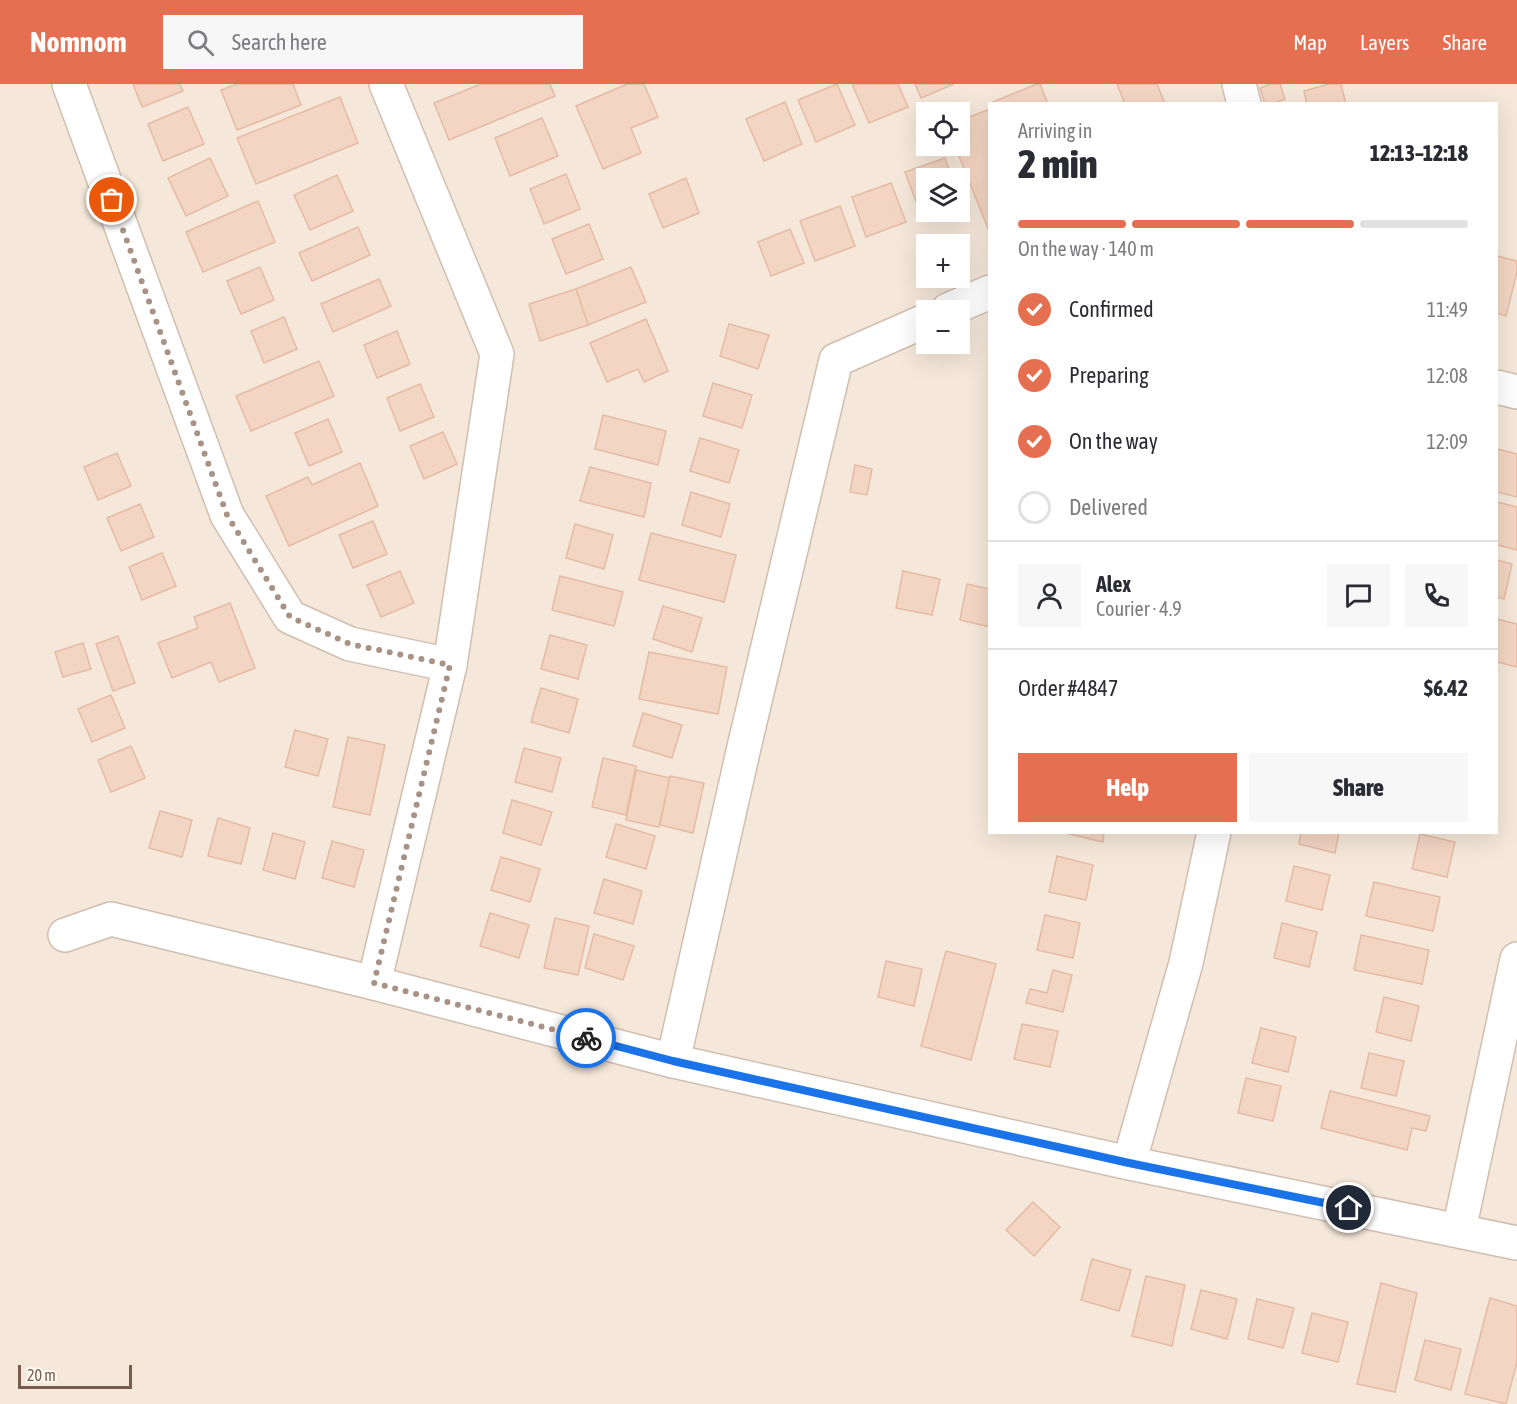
<!DOCTYPE html>
<html lang="en">
<head>
<meta charset="utf-8">
<style>
	:root { --surface:#fff; --page:#f7f7f7; --text:#2b2b33; --muted:#7c7c81; --line:#e1e1e2; --accent:#e76f51 }
	body { margin:0; font-family:"Asap Condensed",sans-serif; background:var(--page); color:var(--text); height:100vh; display:flex; flex-direction:column; font-size:22px; white-space:nowrap }
	* { box-sizing:border-box; margin:0 }
	p { font-size:20px; color:var(--muted) }
	.icon { flex:none; width:33px; height:33px; fill:none; stroke:currentColor; stroke-width:2; stroke-linecap:round; stroke-linejoin:round }
	.map { position:relative; flex:1; overflow:hidden }
	.side { position:absolute; left:988px; top:18px; width:510px; height:732px; display:flex; flex-direction:column; background:var(--surface); border-radius:0px; box-shadow:0 6px 24px #0002 }
	.side>* { flex:none }
	.fabs { position:absolute; left:916px; top:18px; display:grid; gap:12px }
	.fabs a { display:grid; place-items:center; width:54px; height:54px; border-radius:0px; background:var(--surface); box-shadow:0 6px 24px #0002; font-size:30px }
	.scale { position:absolute; left:18px; bottom:15px; width:114px; box-sizing:border-box; padding-left:6px; border:3px solid #7a5c4d; border-top:0; font-size:16px; line-height:21px; white-space:nowrap; color:#7a5c4d; -webkit-text-stroke:4px #fffaf3; paint-order:stroke }
	.pin { position:absolute; display:grid; place-items:center; width:51px; height:51px; color:#fff; margin:-26px; border:3px solid #fff; border-radius:50%; box-shadow:0 2px 6px #0007 }
	.courier { position:absolute; display:grid; place-items:center; width:60px; height:60px; margin:-30px; border:4px solid #1a73e8; border-radius:50%; background:#fff; color:#222; box-shadow:0 2px 8px #0007 }
	.summary em { font-style:normal; font-weight:800 }
	.summary div { display:flex; flex-direction:column-reverse }
	.summary { display:flex; align-items:center; justify-content:space-between; height:102px; padding:0 30px }
	h1 { font-size:39px; font-weight:800; line-height:45px }
	.bar { display:grid; grid-template-columns:repeat(4,1fr); gap:9px 6px; align-content:center; height:72px; padding:0 30px }
	.bar i { height:8px; border-radius:4px; background:var(--line) }
	.bar .active { background:var(--accent) }
	.bar p { grid-column:span 4 }
	.line { display:flex; align-items:center; gap:15px; padding:0 30px; border-top:2px solid var(--line) }
	.line div { flex:1 }
	.round { display:grid; place-items:center; flex:none; width:63px; height:63px; border-radius:0px; background:var(--page) }
	ol { padding:0 30px; list-style:none }
	li { display:flex; align-items:center; gap:18px; height:66px }
	li p { margin-inline-start:auto }
	li .icon { padding:6px; border-radius:50%; background:var(--accent); color:#fff; stroke-width:4 }
	li:last-child { color:var(--muted) }
	li i { width:33px; height:33px; border:3px solid var(--line); border-radius:50% }
	.button { display:flex; gap:12px; margin-top:auto; padding:12px 30px }
	.button a { flex:1; height:69px; border-radius:0px; background:var(--accent); color:#fff; font-size:24px; font-weight:800; line-height:69px; text-align:center }
	.button a+a { background:var(--page); color:var(--text) }
	header { display:flex; align-items:center; gap:36px; box-sizing:border-box; height:84px; padding:0 30px; background:var(--accent); color:#fff }
	header strong { font-size:28px }
	nav { display:flex; gap:33px; margin-inline-start:auto; font-size:21px }
	.search { width:420px; height:54px; background:var(--page); display:flex; align-items:center; gap:15px; box-sizing:border-box; padding:0 21px; border-radius:0px; color:var(--muted); font-size:22px }
	.map>svg:first-child { display:block }
	.residential { fill:#f5e8da; fill-rule:evenodd }
	.building { fill:#f3d5c3; stroke:#e6bba3; stroke-width:1.5 }
	.lines { fill:none; stroke-linecap:round; stroke-linejoin:round }
	.minor-casing { stroke:#d1beb0; stroke-width:36 }
	.minor { stroke:#fff; stroke-width:33 }
	.done { stroke:#a89285; stroke-width:6; stroke-dasharray:0 10.8 }
	.route { stroke:#1a73e8; stroke-width:8 }
</style>
</head>
<body>
<header>
<strong>Nomnom</strong>
<div class="search"><svg class="icon" aria-label="search" viewBox="0 0 24 24"><circle cx="10" cy="10" r="6"/><path d="M15 15l6 6"/></svg>Search here</div>
<nav><a>Map</a><a>Layers</a><a>Share</a></nav>
</header>
<div class="map">
<svg width="1517" height="1320" viewBox="0 0 1517 1320">
	<rect width="100%" height="100%" fill="#fdf6ec"/>
	<path class="residential" d="M0,0h1517v1320h-1517zM990,20h507v728h-507zM927,28h33v34h-33zM927,94h33v34h-33zM927,160h33v34h-33zM927,226h33v34h-33z"/>
	<g class="building">
		<path d="M133,0h47l3,7 -41,16z"/>
		<path d="M237,0h56l8,21 -64,25 -16,-40z"/>
		<path d="M481,0h69l5,12 -106,44 -15,-37z"/>
		<path d="M627,0h17l14,33 -27,11 10,25 -38,16 -27,-63z"/>
		<path d="M837,0l18,41 -39,17 -18,-42z"/>
		<path d="M852,0h46l10,23 -39,16z"/>
		<path d="M915,0h39l-33,14z"/>
		<path d="M1037,0h3l8,20h-54l-1,-2z"/>
		<path d="M1117,0h40l8,20h-40z"/>
		<path d="M1270,0h10l5,15 -13,5h-7l-5,-16z"/>
		<path d="M1329,0h12l5,20h-39l-3,-13z"/>
		<path d="M340,13l18,46 -102,41 -19,-46z"/>
		<path d="M785,18l17,42 -38,17 -18,-42z"/>
		<path d="M188,23l16,37 -41,17 -15,-37z"/>
		<path d="M987,26l3,7 -1,114 -34,-85h5v-25z"/>
		<path d="M542,34l16,38 -48,20 -15,-38z"/>
		<path d="M210,74l18,38 -42,20 -18,-38z"/>
		<path d="M945,74l7,20h-25v31l-7,3 -15,-40z"/>
		<path d="M566,90l14,35 -36,15 -14,-35z"/>
		<path d="M337,91l16,36 -43,19 -16,-35z"/>
		<path d="M686,94l13,35 -36,15 -14,-34z"/>
		<path d="M891,99l15,39 -40,15 -14,-40z"/>
		<path d="M258,117l17,41 -72,30 -17,-40z"/>
		<path d="M840,122l15,40 -40,15 -15,-40z"/>
		<path d="M589,140l14,35 -37,15 -14,-35z"/>
		<path d="M358,143l12,28 -58,26 -13,-28z"/>
		<path d="M790,145l14,34 -33,13 -13,-34z"/>
		<path d="M1497,172l20,5v11l-11,44 -9,-3z"/>
		<path d="M260,183l14,33 -33,14 -14,-33z"/>
		<path d="M631,183l15,35 -58,23 -12,-36z"/>
		<path d="M379,195l12,27 -58,26 -12,-28z"/>
		<path d="M576,205l12,36 -48,16 -11,-37z"/>
		<path d="M284,233l13,32 -33,14 -13,-32z"/>
		<path d="M646,235l22,52 -24,11 -6,-13 -31,13 -17,-39z"/>
		<path d="M729,240l40,11 -11,34 -38,-13z"/>
		<path d="M397,247l13,33 -33,14 -13,-33z"/>
		<path d="M319,277l15,35 -83,35 -15,-35z"/>
		<path d="M713,299l39,12 -10,33 -39,-12z"/>
		<path d="M420,300l14,33 -34,14 -13,-33z"/>
		<path d="M603,331l63,16 -8,34 -63,-16z"/>
		<path d="M328,335l14,33 -33,14 -14,-33z"/>
		<path d="M443,348l14,32 -33,15 -14,-33z"/>
		<path d="M700,354l39,12 -10,33 -39,-12z"/>
		<path d="M1497,365l20,5v43l-20,-5z"/>
		<path d="M117,369l14,33 -33,14 -14,-33z"/>
		<path d="M360,379l18,43 -89,40 -23,-50 42,-19 4,8z"/>
		<path d="M855,381l17,4 -5,26 -17,-3z"/>
		<path d="M590,383l61,16 -7,34 -64,-16z"/>
		<path d="M691,408l39,12 -9,33 -39,-12z"/>
		<path d="M1497,418l20,5v43l-20,-5z"/>
		<path d="M140,420l14,33 -33,14 -14,-33z"/>
		<path d="M373,437l14,33 -34,14 -14,-33z"/>
		<path d="M575,440l38,11 -9,34 -38,-11z"/>
		<path d="M651,449l85,22 -12,47 -85,-22z"/>
		<path d="M162,469l14,33 -34,14 -13,-33z"/>
		<path d="M1497,476l15,4 -8,35 -7,-2z"/>
		<path d="M400,487l14,32 -33,14 -14,-32z"/>
		<path d="M903,487l37,8 -8,36 -36,-7z"/>
		<path d="M560,492l63,16 -9,34 -62,-16z"/>
		<path d="M967,500l23,5v38l-30,-7z"/>
		<path d="M230,519l25,65 -36,14 -8,-20 -39,16 -14,-35 40,-15 -4,-11z"/>
		<path d="M663,522l39,12 -10,34 -39,-13z"/>
		<path d="M1497,535l20,5v43l-20,-5z"/>
		<path d="M550,551l37,10 -9,34 -37,-10z"/>
		<path d="M118,552l17,47 -22,8 -17,-47z"/>
		<path d="M83,559l8,26 -28,8 -8,-25z"/>
		<path d="M649,568l78,15 -9,47 -79,-15z"/>
		<path d="M541,604l37,11 -9,34 -38,-11z"/>
		<path d="M111,611l14,33 -33,14 -14,-33z"/>
		<path d="M643,629l39,12 -10,33 -39,-12z"/>
		<path d="M295,646l33,9 -10,37 -33,-9z"/>
		<path d="M348,653l37,8 -15,70 -37,-8z"/>
		<path d="M131,662l14,32 -34,14 -13,-32z"/>
		<path d="M524,664l37,10 -9,34 -37,-10z"/>
		<path d="M603,674l33,8 -10,49 -34,-8z"/>
		<path d="M636,686l34,8 -11,49 -33,-7z"/>
		<path d="M670,692l34,7 -11,50 -33,-8z"/>
		<path d="M512,716l40,12 -11,33 -38,-12z"/>
		<path d="M160,727l32,9 -10,37 -33,-9z"/>
		<path d="M218,734l32,10 -9,36 -33,-8z"/>
		<path d="M616,740l39,12 -9,33 -40,-12z"/>
		<path d="M1061,748h43l-1,10z"/>
		<path d="M1301,748h38l-4,21 -36,-9z"/>
		<path d="M273,749l32,9 -10,37 -32,-9z"/>
		<path d="M1420,750l35,8 -8,35 -35,-8z"/>
		<path d="M332,757l32,9 -10,37 -32,-9z"/>
		<path d="M1057,772l36,9 -7,35 -37,-8z"/>
		<path d="M501,773l39,12 -10,33 -39,-12z"/>
		<path d="M1294,782l36,9 -8,35 -36,-9z"/>
		<path d="M604,795l38,12 -9,33 -39,-11z"/>
		<path d="M1374,798l66,15 -7,34 -67,-15z"/>
		<path d="M490,829l39,12 -10,33 -39,-12z"/>
		<path d="M1045,831l35,8 -7,35 -36,-8z"/>
		<path d="M555,834l34,8 -11,49 -34,-7z"/>
		<path d="M1282,839l35,9 -8,35 -35,-9z"/>
		<path d="M594,850l40,12 -11,34 -38,-12z"/>
		<path d="M1361,851l68,15 -7,34 -68,-14z"/>
		<path d="M946,867l50,13 -25,96 -50,-14z"/>
		<path d="M886,877l36,8 -8,37 -36,-9z"/>
		<path d="M1053,886l19,5 -9,37 -37,-9 4,-14 17,4z"/>
		<path d="M1384,913l35,9 -8,35 -35,-9z"/>
		<path d="M1022,940l36,7 -8,36 -36,-8z"/>
		<path d="M1261,944l35,9 -8,35 -36,-9z"/>
		<path d="M1369,969l35,8 -8,35 -35,-8z"/>
		<path d="M1246,994l35,8 -8,35 -35,-8z"/>
		<path d="M1330,1007l100,25 -4,15 -14,-3 -5,22 -86,-22z"/>
		<path d="M1033,1118l27,25 -26,29 -28,-26z"/>
		<path d="M1092,1175l39,11 -12,41 -38,-11z"/>
		<path d="M1146,1192l39,9 -13,61 -40,-10z"/>
		<path d="M1381,1199l36,10 -22,99 -38,-8z"/>
		<path d="M1201,1206l36,9 -10,40 -36,-10z"/>
		<path d="M1490,1214l27,8v56l-11,42 -41,-10z"/>
		<path d="M1257,1215l37,9 -11,40 -35,-9z"/>
		<path d="M1312,1229l36,9 -10,40 -36,-9z"/>
		<path d="M1425,1256l36,9 -10,41 -36,-10z"/>
	</g>
	<g class="lines">
		<defs>
			<g id="minor">
				<path d="M69,0l158,431 63,102 60,27 100,21"/>
				<path d="M1239,0l5,20"/>
				<path d="M948,226l42,-18"/>
				<path d="M1497,303l20,5"/>
				<path d="M65,851l46,-16 263,64 299,78 456,102 388,80"/>
				<path d="M374,899l76,-318 47,-311 -111,-270"/>
				<path d="M673,977l72,-318 91,-383 91,-40"/>
				<path d="M1129,1079l57,-200 28,-131"/>
				<path d="M1459,1146l58,-271"/>
			</g>
		</defs>
		<use href="#minor" class="minor-casing"/>
		<use href="#minor" class="minor"/>
	</g>
	<g class="lines">
		<path class="done" d="M112,116l115,315 63,102 60,27 100,21 -76,318 212,55"/>
		<path class="route" d="M586,954l87,23 456,102 220,45"/>
	</g>
</svg>
<div class="fabs">
<a><svg class="icon" aria-label="locate" viewBox="0 0 24 24"><circle cx="12" cy="12" r="6"/><path d="M12 2v4M12 18v4M2 12h4M18 12h4"/></svg></a>
<a><svg class="icon" aria-label="layers" viewBox="0 0 24 24"><path d="M12 4l9 5-9 5-9-5zM3 14l9 5 9-5"/></svg></a>
<a>+</a>
<a>−</a>
</div>
<div class="scale">20 m</div>
<div class="pin" style="left:112px;top:116px;background:#ea580c"><svg class="icon" aria-label="bag" viewBox="0 0 24 24"><path d="M5 8h14l-1 12H6zM9 8a3 3 0 0 1 6 0"/></svg></div>
<div class="pin" style="left:1349px;top:1124px;background:#1f2937"><svg class="icon" aria-label="home" viewBox="0 0 24 24"><path d="M3 11l9-7 9 7M6 9v11h12V9"/></svg></div>
<div class="courier" style="left:586px;top:954px"><svg class="icon" aria-label="bike" viewBox="0 0 24 24"><circle cx="6" cy="16" r="4"/><circle cx="18" cy="16" r="4"/><path d="M6 16l4-8h5l3 8M10 8l3 8H6M13 5h3"/></svg></div>
<section class="side">
<div class="summary"><div><h1>2 min</h1><p>Arriving in</p></div><em>12:13–12:18</em></div>
<div class="bar"><i class="active"></i><i class="active"></i><i class="active"></i><i></i><p>On the way · 140 m</p></div>
<ol>
<li><svg class="icon" aria-label="check" viewBox="0 0 24 24"><path d="M5 12l5 5 9-10"/></svg>Confirmed<p>11:49</p></li>
<li><svg class="icon" aria-label="check" viewBox="0 0 24 24"><path d="M5 12l5 5 9-10"/></svg>Preparing<p>12:08</p></li>
<li><svg class="icon" aria-label="check" viewBox="0 0 24 24"><path d="M5 12l5 5 9-10"/></svg>On the way<p>12:09</p></li>
<li><i></i>Delivered</li>
</ol>
<div class="line" style="height:108px"><a class="round"><svg class="icon" aria-label="person" viewBox="0 0 24 24"><circle cx="12" cy="8" r="4"/><path d="M4 21q1-7 8-7t8 7"/></svg></a><div><b>Alex</b><p>Courier · 4.9</p></div><a class="round"><svg class="icon" aria-label="chat" viewBox="0 0 24 24"><path d="M4 5h16v11H9l-5 4z"/></svg></a><a class="round"><svg class="icon" aria-label="phone" viewBox="0 0 24 24"><path d="M5 4h4l2 5-3 2q2 4 5 5l2-3 5 2v4C11 20 4 13 5 4z"/></svg></a></div>
<div class="line" style="height:78px"><div>Order #4847</div><b>$6.42</b></div>
<div class="button"><a>Help</a><a>Share</a></div>
</section>
</div>
</body>
</html>
